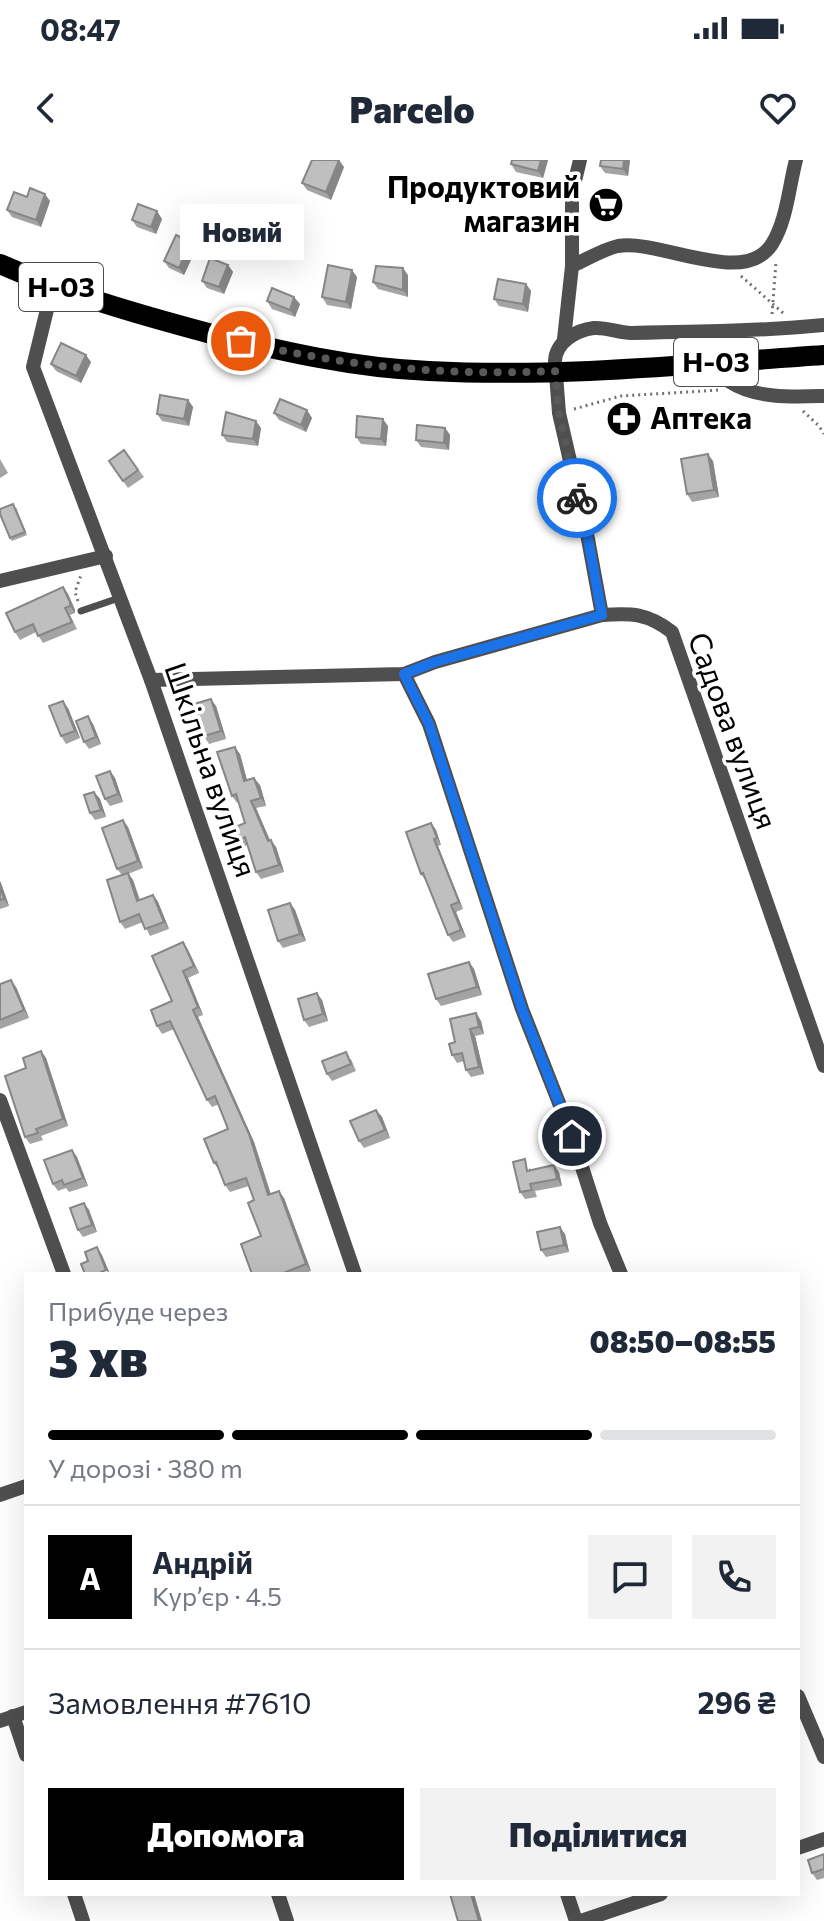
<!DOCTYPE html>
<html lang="uk">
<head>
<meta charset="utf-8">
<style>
	:root { --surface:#fff; --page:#f2f2f3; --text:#1f2937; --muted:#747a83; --line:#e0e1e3; --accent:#000 }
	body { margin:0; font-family:Commissioner,sans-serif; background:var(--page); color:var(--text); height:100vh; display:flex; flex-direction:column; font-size:30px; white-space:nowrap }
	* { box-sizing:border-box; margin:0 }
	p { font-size:26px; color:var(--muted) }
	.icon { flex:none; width:44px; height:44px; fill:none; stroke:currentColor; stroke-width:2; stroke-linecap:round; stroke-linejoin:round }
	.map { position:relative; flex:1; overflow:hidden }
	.sheet { position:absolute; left:24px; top:1112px; width:776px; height:624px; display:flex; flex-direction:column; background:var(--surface); border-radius:0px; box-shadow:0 8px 32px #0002 }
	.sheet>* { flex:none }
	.pin { position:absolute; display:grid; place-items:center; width:68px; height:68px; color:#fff; margin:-34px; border:4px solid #fff; border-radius:50%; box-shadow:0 2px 8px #0007 }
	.courier { position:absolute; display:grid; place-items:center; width:80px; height:80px; margin:-40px; border:6px solid #1a73e8; border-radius:50%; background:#fff; color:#222; box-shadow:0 2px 10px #0007 }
	.bubble { position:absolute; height:56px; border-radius:0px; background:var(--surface); box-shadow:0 8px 32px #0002; font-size:26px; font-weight:800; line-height:56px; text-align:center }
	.summary em { font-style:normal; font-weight:800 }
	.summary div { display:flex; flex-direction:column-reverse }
	.summary { display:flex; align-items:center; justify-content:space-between; height:136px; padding:0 24px }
	h1 { font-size:52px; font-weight:800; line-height:60px }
	.bar { display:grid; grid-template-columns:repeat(4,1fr); gap:12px 8px; align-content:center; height:96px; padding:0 24px }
	.bar i { height:10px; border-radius:6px; background:var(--line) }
	.bar .current { background:var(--accent) }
	.bar p { grid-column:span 4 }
	.line { display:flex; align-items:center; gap:20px; padding:0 24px; border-top:2px solid var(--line) }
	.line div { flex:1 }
	.round { display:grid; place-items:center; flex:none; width:84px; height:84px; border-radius:0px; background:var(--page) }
	.cta { display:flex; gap:16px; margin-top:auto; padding:16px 24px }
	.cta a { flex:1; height:92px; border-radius:0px; background:var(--accent); color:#fff; font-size:32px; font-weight:800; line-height:92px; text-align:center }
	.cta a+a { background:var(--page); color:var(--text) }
	.status { display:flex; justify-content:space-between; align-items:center; height:56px; padding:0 40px; background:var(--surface); direction:ltr }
	.status svg { height:22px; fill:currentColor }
	header { display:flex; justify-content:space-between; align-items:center; height:104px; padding:0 24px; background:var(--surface); font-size:36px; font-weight:800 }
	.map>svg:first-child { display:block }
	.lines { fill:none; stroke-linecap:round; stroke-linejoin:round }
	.path { stroke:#717171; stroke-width:3; stroke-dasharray:2 4; stroke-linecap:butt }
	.lane { stroke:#4f4f4f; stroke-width:7 }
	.street { stroke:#4f4f4f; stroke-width:14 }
	.primary { stroke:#000; stroke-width:20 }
	.wall { fill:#a4a4a4 }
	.shaded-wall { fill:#868686 }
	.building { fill:#bfbfbf; stroke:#868686; stroke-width:2 }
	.done { stroke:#595959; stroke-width:8; stroke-dasharray:0 14.4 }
	.route { stroke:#1a73e8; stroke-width:10 }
	.labels { text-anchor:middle; stroke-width:7; stroke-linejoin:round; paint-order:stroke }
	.shield { fill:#fff; stroke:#4c4c4c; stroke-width:2 }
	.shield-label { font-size:28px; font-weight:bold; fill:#000 }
	.poi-label { font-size:30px; font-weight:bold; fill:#000; stroke:#fff; text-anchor:end }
	.street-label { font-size:30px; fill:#000; stroke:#fff }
</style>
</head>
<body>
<div class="status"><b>08:47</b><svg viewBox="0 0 49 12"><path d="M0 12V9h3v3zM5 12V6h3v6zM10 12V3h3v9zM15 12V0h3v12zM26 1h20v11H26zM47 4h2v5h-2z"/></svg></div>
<header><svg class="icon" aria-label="back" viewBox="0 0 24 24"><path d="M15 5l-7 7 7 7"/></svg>Parcelo<svg class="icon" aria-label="heart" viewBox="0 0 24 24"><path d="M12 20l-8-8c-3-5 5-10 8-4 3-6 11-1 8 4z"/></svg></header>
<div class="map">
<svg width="824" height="1761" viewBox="0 0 824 1761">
	<rect width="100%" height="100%" fill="#fff"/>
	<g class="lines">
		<g class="path">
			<path d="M741,116l42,37"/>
			<path d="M772,154l4,-52"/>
			<path d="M574,249l47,-13 99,-6"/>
			<path d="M803,251l16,15 5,8"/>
			<path d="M78,441l-3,-9 6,-17"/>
		</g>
		<path class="lane" d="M81,451l38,-13"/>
		<g class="street">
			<path d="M572,106c14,-6 31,-17 46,-20 43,-7 126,42 154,-2 15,-24 17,-58 24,-84"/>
			<path d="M53,125l-20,82 118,313 204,594"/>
			<path d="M824,165c-64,6 -129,7 -193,8 -12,0 -25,-6 -37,-5 -18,2 -38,14 -39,33l4,52 29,126 14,76c30,-2 45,-2 70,17l152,434"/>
			<path d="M564,179l8,-73v-73l8,-33"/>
			<path d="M727,201l3,21c26,17 64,15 94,14"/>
			<path d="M0,421l106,-25"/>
			<path d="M404,514l25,50 93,285 50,127 28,87 21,51"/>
			<path d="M151,520l253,-6 31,-12 167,-47"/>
			<path d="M0,940l64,174"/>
			<path d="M0,1335l26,-9"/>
			<path d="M798,1536l26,61"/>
			<path d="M13,1556l13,39"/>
			<path d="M0,1561l26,-9"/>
			<path d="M798,1688l26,-9"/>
			<path d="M74,1734l9,27"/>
			<path d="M278,1734l9,27"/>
			<path d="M567,1734l9,27"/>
			<path d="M581,1761l80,-27"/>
		</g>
		<path class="primary" d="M0,104c67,30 137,50 208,69 72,18 146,35 221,38 132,7 264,-7 395,-16"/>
	</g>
	<g class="wall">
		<path d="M548,0l-5,18 -27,-6 -5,-8z"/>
		<path d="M601,0h29l-2,16 -23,-3 -5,-7z"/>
		<path d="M344,7l-13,33 -24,-10 -5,-7z"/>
		<path d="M27,37l23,4 -9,26 -29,-10 -5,-7z"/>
		<path d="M162,59l-6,15 -19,-7 -5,-7z"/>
		<path d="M191,82l5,7 -12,26 -15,-7 -5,-7z"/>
		<path d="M228,105l5,7 -9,22 -17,-6 -5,-7z"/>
		<path d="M408,115v22l-30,-8 -5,-7z"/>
		<path d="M357,117l-6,32 -24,-4 -5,-8z"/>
		<path d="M526,124l5,7 -3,21 -29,-6 -5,-7z"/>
		<path d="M267,141l33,3 -5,13 -23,-8z"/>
		<path d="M91,202l-10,21 -25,-12 -5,-7z"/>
		<path d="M188,240l5,7 -4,19 -27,-5 -5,-7z"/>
		<path d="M274,253l38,5 -6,14 -27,-12z"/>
		<path d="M388,266l-2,20 -25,-2 -5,-7z"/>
		<path d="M261,268l-3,18 -31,-4 -5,-7z"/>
		<path d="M445,268l5,7 -1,15 -28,-3 -5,-7z"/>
		<path d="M124,290l20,27 -16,11 -19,-27z"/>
		<path d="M0,299l8,14 -8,5z"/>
		<path d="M713,301l6,36 -27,5 -5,-8z"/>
		<path d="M16,347l11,28 -15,6 -2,-3z"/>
		<path d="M63,427l5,7 7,16v3l-5,2 7,14 -34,14 -7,-11 -16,8 -5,-8z"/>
		<path d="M216,546l10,33 -17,5 -5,-8z"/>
		<path d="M68,548l12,30 -14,6 -5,-8z"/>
		<path d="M93,564l8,20 -12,5 -5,-7z"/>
		<path d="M240,594l7,26 13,5 6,21 -10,2 14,32 6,7 8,25 -23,7 -5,-7 -9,-27 -3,2 -6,-7 7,-17 -7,-21 -1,1 -5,-7z"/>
		<path d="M110,611l5,7 8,24 -13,4 -5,-7z"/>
		<path d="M94,632l6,7 6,18 -11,3 -5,-7z"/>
		<path d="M431,663l5,7 5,15 -3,1 25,63 -7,3 10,25 -13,5 -5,-7 -22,-54 -5,-7z"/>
		<path d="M128,667l15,41 -15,6 5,6 7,20 13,-5 5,7 11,27 -19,7 -7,-14 -18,7 -5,-7 2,-47 -5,-6z"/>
		<path d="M0,721l9,25 -9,3z"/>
		<path d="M290,743l5,7 11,31 -23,7 -5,-7z"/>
		<path d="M183,782l5,8 11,23 -11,5 15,37 -5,2 56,125 17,52 13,4 27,73 -8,3h-51l9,-38 -7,-36 -5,-14 -19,6 -5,-7 -6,-15 -5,-7 14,-34 -9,-25 -7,3 -5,-7 -33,-71 -12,5 -5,-8 15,-25z"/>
		<path d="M469,802l5,7 8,26 -41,11 -5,-7z"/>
		<path d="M0,824l16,3 13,31 -29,11z"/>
		<path d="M322,840l6,21 -19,6 -5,-7z"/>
		<path d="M476,853l5,8 3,13 -9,2 9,38 -13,3 -5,-7 -2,-9 -7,2 -5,-8 3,-13z"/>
		<path d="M41,891l5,7 22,68 -27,10 2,4 -13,4 -5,-7 1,-69z"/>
		<path d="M351,899l5,12 -24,10 -5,-7z"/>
		<path d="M376,950l6,7 8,21 -26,10 -5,-7z"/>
		<path d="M72,990l5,7 11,29 -19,6 -3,-4 -8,3 -5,-7z"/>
		<path d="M530,1007v3l29,2 3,14 -27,5 2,6 -12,2 -5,-7z"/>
		<path d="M84,1043l5,7 8,22 -14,5 -5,-7z"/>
		<path d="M565,1074l4,18 -23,5 -5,-7z"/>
		<path d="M824,1694v24l-7,2 -5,-7z"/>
	</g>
	<g class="shaded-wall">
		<path d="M339,0l5,7 -13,33 -5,-8z"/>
		<path d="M541,0h7l-5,18 -5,-7z"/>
		<path d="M624,0h6l-2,16 -5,-7z"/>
		<path d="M45,34l5,7 -9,26 -5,-7z"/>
		<path d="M157,51l5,8 -6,15 -5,-7z"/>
		<path d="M191,82l5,7 -12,26 -5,-7z"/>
		<path d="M228,105l5,7 -9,22 -5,-7z"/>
		<path d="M403,108l5,7v22l-5,-7z"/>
		<path d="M352,110l5,7 -6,32 -5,-7z"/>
		<path d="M526,124l5,7 -3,21 -5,-8z"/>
		<path d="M294,137l6,7 -5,13 -5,-7z"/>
		<path d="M86,195l5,7 -10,21 -5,-7z"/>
		<path d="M188,240l5,7 -4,19 -5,-7z"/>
		<path d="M307,250l5,8 -6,14 -5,-7z"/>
		<path d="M383,259l5,7 -2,20 -5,-7z"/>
		<path d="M256,261l5,7 -3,18 -5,-7z"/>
		<path d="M445,268l5,7 -1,15 -5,-7z"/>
		<path d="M708,294l5,7 6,36 -5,-7z"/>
		<path d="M63,427l5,7 7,16v3l-5,-7z"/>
		<path d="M211,539l5,7 10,33 -5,-8z"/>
		<path d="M63,541l5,7 12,30 -5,-7z"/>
		<path d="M88,556l5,8 8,20 -5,-7z"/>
		<path d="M235,587l5,7 9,34 -5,-7z"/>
		<path d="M110,611l5,7 8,24 -5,-8z"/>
		<path d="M254,618l6,7 6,21 -5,-8z"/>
		<path d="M94,632l6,7 6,18 -5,-7z"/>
		<path d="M251,641l5,7 17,40 -5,-7z"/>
		<path d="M123,660l5,7 15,41 -5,-7z"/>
		<path d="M431,663l5,7 5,15 -4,-7z"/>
		<path d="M434,679l4,7 25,63 -4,-7z"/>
		<path d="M271,680l5,7 8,25 -5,-7z"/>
		<path d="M128,713l5,7 9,28 -5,-7z"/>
		<path d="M0,721l1,2 8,23 -5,-7 -4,-13z"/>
		<path d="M153,735l5,7 11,27 -5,-7z"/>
		<path d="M290,743l5,7 11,31 -6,-7z"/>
		<path d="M451,745l5,7 10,25 -5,-7z"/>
		<path d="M183,782l5,8 11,23 -5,-7z"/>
		<path d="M469,802l5,7 8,26 -5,-8z"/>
		<path d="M183,811l5,7 15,37 -5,-8z"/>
		<path d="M11,820l5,7 13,31 -5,-8z"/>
		<path d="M317,833l5,7 6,21 -5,-7z"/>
		<path d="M193,850l5,7 56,125 19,60 -5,-7z"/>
		<path d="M476,853l5,8 3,13 -5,-7z"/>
		<path d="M470,869l5,7 9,38 -5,-7z"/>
		<path d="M41,891l5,7 22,68 -5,-7z"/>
		<path d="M376,950l6,7 8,21 -5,-8z"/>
		<path d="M72,990l5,7 11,29 -5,-8z"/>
		<path d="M554,1005l5,7 3,14 -5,-7z"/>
		<path d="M279,1031l5,7 27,73 -5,-7z"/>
		<path d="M84,1043l5,7 8,22 -5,-7z"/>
		<path d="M560,1067l5,7 4,18 -5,-7z"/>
		<path d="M97,1087l5,8 8,19 -4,-4z"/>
		<path d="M471,1734h3l8,27h-3z"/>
	</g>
	<g class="building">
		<path d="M312,0h27l-13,32 -24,-9z"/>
		<path d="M512,0h29l-3,11 -27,-7z"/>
		<path d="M601,0h23l-1,9 -23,-3z"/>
		<path d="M30,28l15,6 -9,26 -29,-10 7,-18 13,5z"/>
		<path d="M138,44l19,7 -6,16 -19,-7z"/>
		<path d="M176,75l15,7 -12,26 -15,-7z"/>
		<path d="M210,98l18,7 -9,22 -17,-6z"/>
		<path d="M328,105l24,5 -6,32 -24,-5z"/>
		<path d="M376,106l27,2v22l-30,-8z"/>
		<path d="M498,119l28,5 -3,20 -29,-5z"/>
		<path d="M272,128l22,9 -4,13 -23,-9z"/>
		<path d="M61,183l25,12 -10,21 -25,-12z"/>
		<path d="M160,235l28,5 -4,19 -27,-5z"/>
		<path d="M280,239l27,11 -6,15 -27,-12z"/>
		<path d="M226,252l30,9 -3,18 -31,-4z"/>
		<path d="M357,256l26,3 -2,20 -25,-2z"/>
		<path d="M417,265l28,3 -1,15 -28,-3z"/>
		<path d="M124,290l14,20 -15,11 -14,-20z"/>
		<path d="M708,294l6,36 -27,4 -6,-35z"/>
		<path d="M13,344l12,28 -15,6 -10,-24v-5z"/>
		<path d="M63,427l7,15v4l-5,2 7,14 -34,14 -5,-12 -18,8 -9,-19z"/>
		<path d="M211,539l10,32 -17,5 -10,-32z"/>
		<path d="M63,541l12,30 -14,5 -12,-30z"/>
		<path d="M88,556l8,21 -12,5 -8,-21z"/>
		<path d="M235,587l9,34 10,-3 7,20 -10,3 17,40 3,-1 8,25 -23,7 -11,-35 -7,3 -5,-12 12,-5 -9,-29 -4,2 -15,-44z"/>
		<path d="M110,611l8,23 -13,5 -9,-23z"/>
		<path d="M94,632l7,18 -11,3 -6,-18z"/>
		<path d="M123,660l15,41 -21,8 -15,-41z"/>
		<path d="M431,663l6,15 -3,1 25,63 -8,3 10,25 -13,5 -25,-62 -2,1 -15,-42z"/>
		<path d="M128,713l9,28 16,-6 11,27 -19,7 -6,-15 -19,8 -13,-42z"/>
		<path d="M0,726l4,13 -4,1z"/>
		<path d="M290,743l10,31 -22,7 -10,-31z"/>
		<path d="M183,782l11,24 -11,5 15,36 -5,3 56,124 19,61 11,-4 27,73 -25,10h-29l-11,-30 20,-8 -13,-33 6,-3 -8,-22 -21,7 -9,-23 -2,1 -10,-24 24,-10 -13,-33 -8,4 -37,-79 -13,5 -6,-16 21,-9 -20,-45z"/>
		<path d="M469,802l8,25 -41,12 -8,-25z"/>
		<path d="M11,820l13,30 -24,10v-36z"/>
		<path d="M317,833l6,21 -19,6 -6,-21z"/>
		<path d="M476,853l3,14 -9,2 9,38 -13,3 -4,-17 -10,2 -3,-11 6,-2 -5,-23z"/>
		<path d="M41,891l22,68 -27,10 2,4 -13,4 -20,-61 21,-8 -3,-10z"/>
		<path d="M346,892l5,12 -24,10 -5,-13z"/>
		<path d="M376,950l9,20 -26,11 -9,-20z"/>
		<path d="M72,990l11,28 -19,7 -2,-5 -9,4 -9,-24z"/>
		<path d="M525,999l2,12 27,-6 3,14 -27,5 2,6 -12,2 -7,-30z"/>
		<path d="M84,1043l8,22 -14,5 -8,-22z"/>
		<path d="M560,1067l4,18 -23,5 -4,-18z"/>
		<path d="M97,1087l9,23 -9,4h-12l-4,-10 7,-3 -3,-9z"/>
		<path d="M824,1694v15l-12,4 -4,-13z"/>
		<path d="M450,1734h21l8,27h-21z"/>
	</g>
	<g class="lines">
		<path class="done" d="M241,181c103,26 209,35 314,30l4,42 18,85"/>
		<path class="route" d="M572,976l-50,-127 -93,-285 -25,-50 31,-12 167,-47 -14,-76 -11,-41"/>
	</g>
	<defs>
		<symbol id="supermarket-disc" viewBox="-11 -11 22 22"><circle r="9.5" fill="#000" stroke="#fff"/><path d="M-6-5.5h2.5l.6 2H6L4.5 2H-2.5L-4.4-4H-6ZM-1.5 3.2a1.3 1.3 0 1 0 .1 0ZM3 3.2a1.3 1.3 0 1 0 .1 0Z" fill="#fff"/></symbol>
		<symbol id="pharmacy-disc" viewBox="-11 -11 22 22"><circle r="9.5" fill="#000" stroke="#fff"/><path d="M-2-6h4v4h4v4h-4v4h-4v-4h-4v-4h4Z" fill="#fff"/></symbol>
	</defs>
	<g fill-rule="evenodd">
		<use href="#supermarket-disc" x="586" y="25" width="40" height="40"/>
		<use href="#pharmacy-disc" x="604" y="239" width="40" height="40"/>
	</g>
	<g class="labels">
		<g class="shield">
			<rect x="19" y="103" width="84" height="48" rx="6"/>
			<rect x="674" y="178" width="84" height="48" rx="6"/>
		</g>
		<g class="shield-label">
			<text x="61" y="137">Н-03</text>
			<text x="716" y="212">Н-03</text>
		</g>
		<g class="poi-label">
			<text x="580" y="38">Продуктовий<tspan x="580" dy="34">магазин</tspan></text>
			<text x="650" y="269" text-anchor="start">Аптека</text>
		</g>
		<g class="street-label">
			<text transform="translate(732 571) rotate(70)" y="10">Садова вулиця</text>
			<text transform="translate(210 610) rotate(71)" y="10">Шкільна вулиця</text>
		</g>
	</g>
</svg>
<div class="pin" style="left:241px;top:181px;background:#ea580c"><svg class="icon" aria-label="bag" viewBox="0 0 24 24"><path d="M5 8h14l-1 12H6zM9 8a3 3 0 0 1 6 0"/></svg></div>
<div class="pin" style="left:572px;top:976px;background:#1f2937"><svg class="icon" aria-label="home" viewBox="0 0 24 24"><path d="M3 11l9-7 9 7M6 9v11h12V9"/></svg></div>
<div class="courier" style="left:577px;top:338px"><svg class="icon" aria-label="bike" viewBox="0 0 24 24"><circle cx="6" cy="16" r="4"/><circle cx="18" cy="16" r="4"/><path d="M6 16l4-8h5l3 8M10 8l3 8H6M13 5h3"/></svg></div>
<div class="bubble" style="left:180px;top:44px;width:124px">Новий</div>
<section class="sheet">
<div class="summary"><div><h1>3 хв</h1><p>Прибуде через</p></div><em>08:50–08:55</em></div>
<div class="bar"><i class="current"></i><i class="current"></i><i class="current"></i><i></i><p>У дорозі · 380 m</p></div>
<div class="line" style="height:144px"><b class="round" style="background:var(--accent);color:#fff">А</b><div><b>Андрій</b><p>Кур’єр · 4.5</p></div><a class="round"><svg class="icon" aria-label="chat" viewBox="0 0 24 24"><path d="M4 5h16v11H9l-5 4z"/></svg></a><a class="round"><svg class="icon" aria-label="phone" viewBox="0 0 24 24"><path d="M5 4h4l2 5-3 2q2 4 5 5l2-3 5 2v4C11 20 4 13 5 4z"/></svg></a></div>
<div class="line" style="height:104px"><div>Замовлення #7610</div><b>296 ₴</b></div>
<div class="cta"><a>Допомога</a><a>Поділитися</a></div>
</section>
</div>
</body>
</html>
